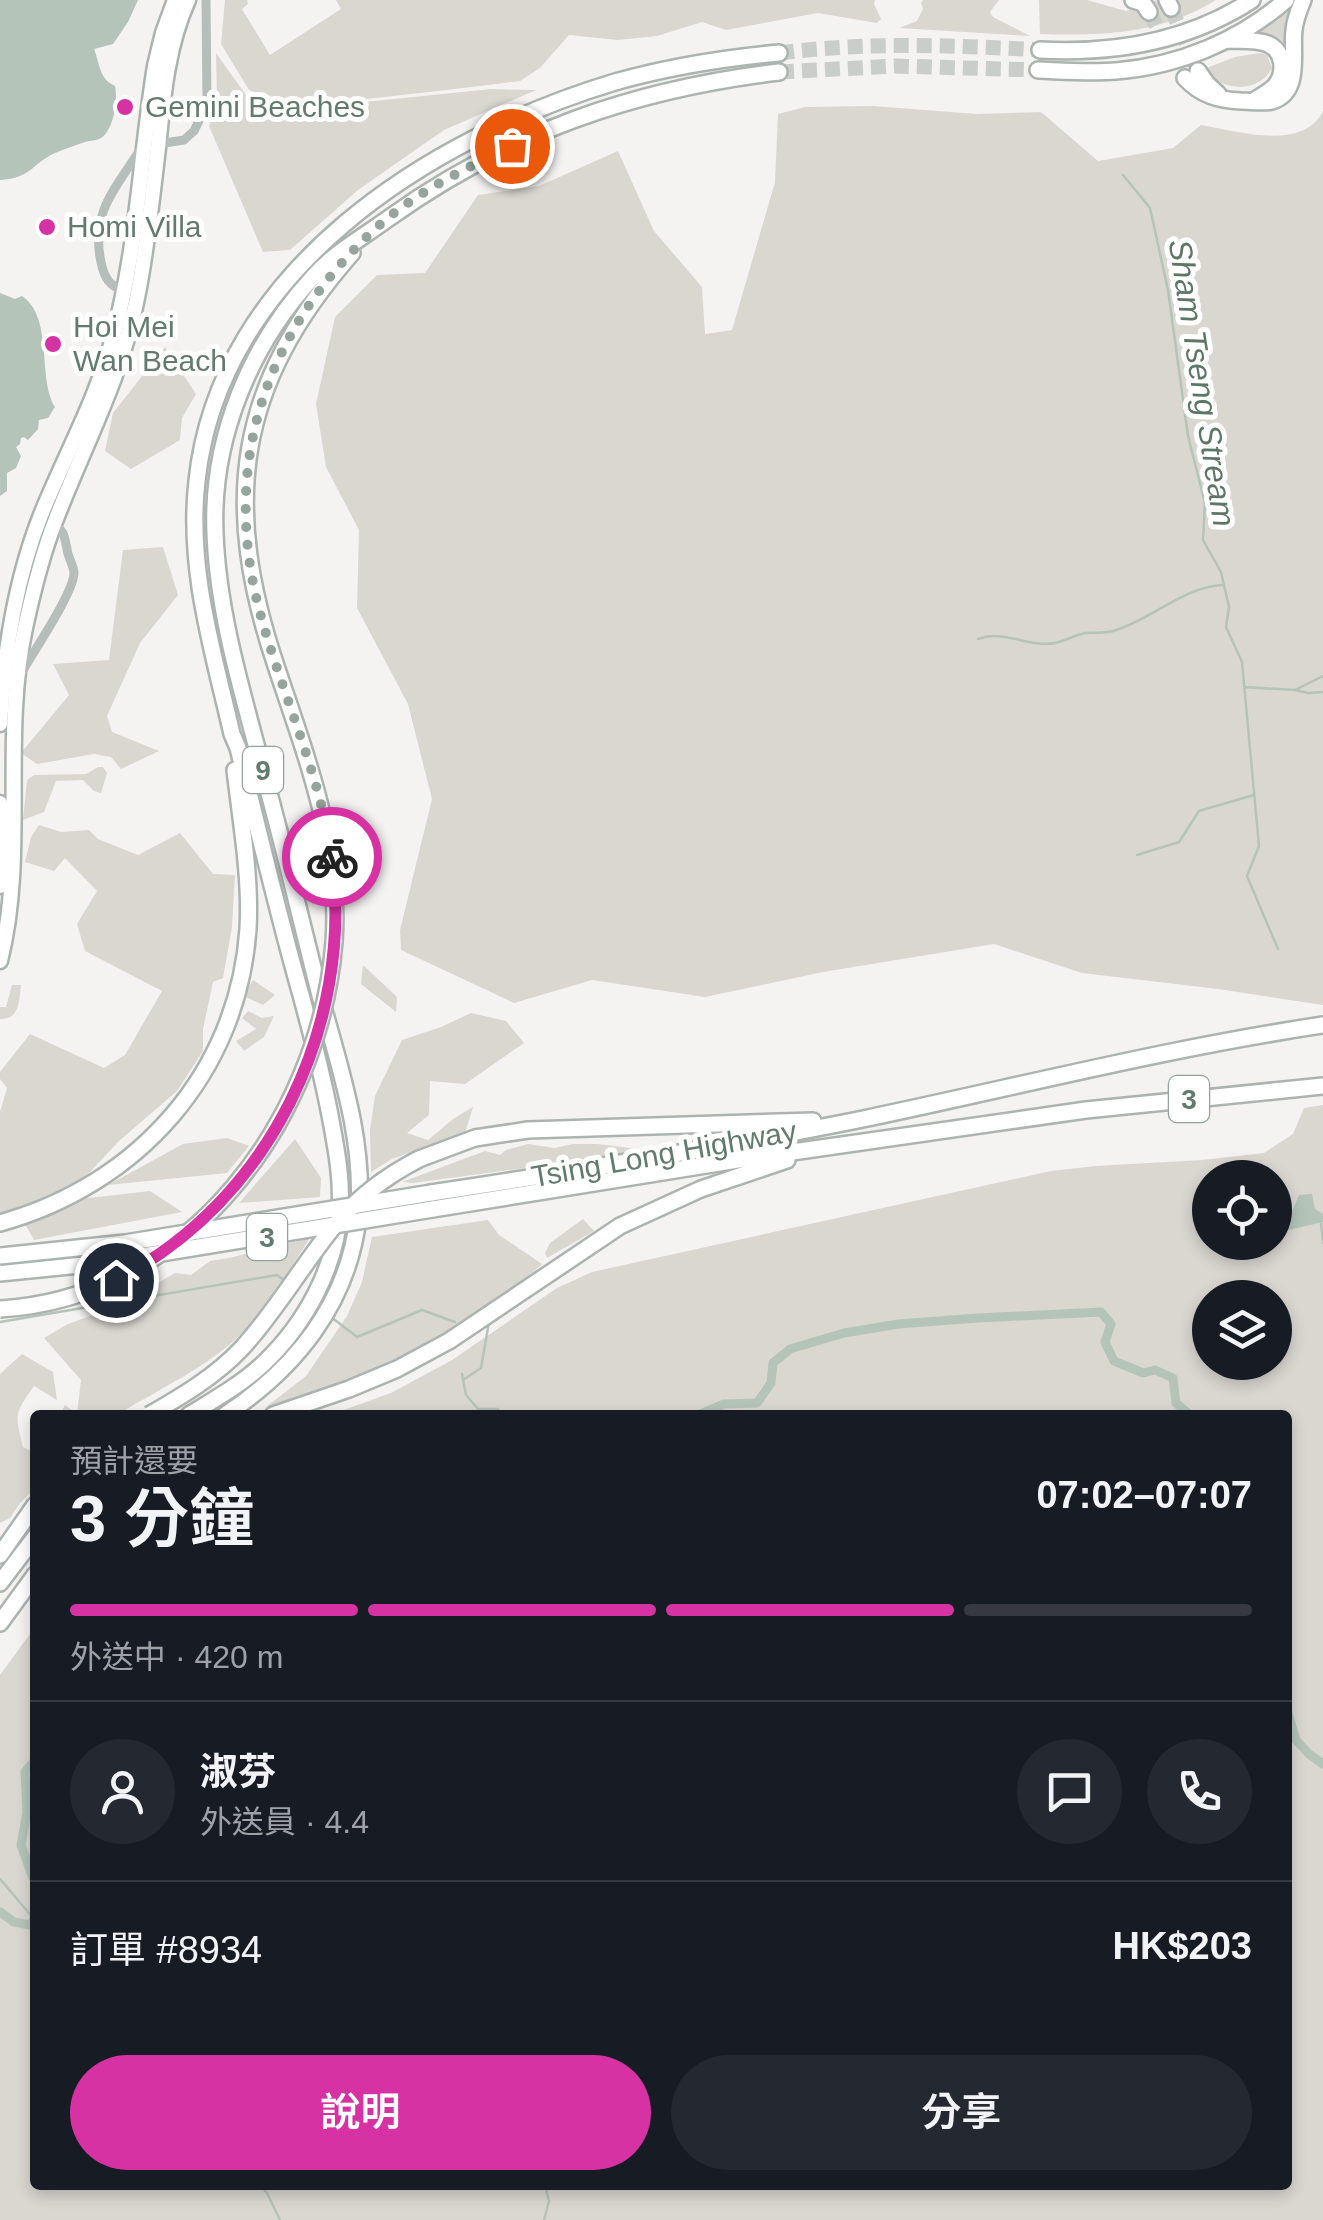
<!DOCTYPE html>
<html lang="zh-TW">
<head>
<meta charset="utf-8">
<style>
	:root { --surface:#171b24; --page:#242831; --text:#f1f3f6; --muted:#9ea1a6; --line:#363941; --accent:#d632a4 }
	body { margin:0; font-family:Helvetica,"Noto Sans TC",sans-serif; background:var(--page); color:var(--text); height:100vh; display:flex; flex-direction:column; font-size:38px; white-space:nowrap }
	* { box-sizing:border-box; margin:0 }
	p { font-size:32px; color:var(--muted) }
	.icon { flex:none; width:55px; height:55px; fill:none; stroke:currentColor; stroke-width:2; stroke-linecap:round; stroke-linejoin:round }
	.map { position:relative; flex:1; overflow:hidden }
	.drawer { position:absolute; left:30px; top:1410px; width:1262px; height:780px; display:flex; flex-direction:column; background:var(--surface); border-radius:10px; box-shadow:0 5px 15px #0003 }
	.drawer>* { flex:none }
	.controls { position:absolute; left:1192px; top:1160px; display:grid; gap:20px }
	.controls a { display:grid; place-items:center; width:100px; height:100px; border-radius:50%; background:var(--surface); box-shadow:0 5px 15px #0003; font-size:50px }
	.pin { position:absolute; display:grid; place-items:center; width:85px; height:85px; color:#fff; margin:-42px; border:5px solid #fff; border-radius:50%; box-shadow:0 2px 10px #0007 }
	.courier { position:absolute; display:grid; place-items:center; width:100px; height:100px; margin:-50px; border:8px solid #d632a4; border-radius:50%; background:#fff; color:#222; box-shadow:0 2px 12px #0007 }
	.overview em { font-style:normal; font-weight:600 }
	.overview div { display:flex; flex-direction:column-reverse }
	.overview { display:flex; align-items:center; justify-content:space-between; height:170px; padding:0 40px }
	h1 { font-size:65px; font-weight:600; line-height:75px }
	.bar { display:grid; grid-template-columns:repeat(4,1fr); gap:15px 10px; align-content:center; height:120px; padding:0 40px }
	.bar i { height:12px; border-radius:8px; background:var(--line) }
	.bar .on { background:var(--accent) }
	.bar p { grid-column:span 4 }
	.line { display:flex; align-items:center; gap:25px; padding:0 40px; border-top:2px solid var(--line) }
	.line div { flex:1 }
	.round { display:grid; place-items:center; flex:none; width:105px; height:105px; border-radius:52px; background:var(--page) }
	.button { display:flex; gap:20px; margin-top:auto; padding:20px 40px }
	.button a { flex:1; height:115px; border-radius:60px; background:var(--accent); color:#fff; font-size:40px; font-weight:600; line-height:115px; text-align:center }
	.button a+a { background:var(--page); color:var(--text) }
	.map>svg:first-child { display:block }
	.green { fill:#dad7d1; fill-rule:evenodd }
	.water { fill:#b4c4b9 }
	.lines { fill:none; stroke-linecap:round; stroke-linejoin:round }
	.stream { stroke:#b4c4b9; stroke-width:2.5 }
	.canal { stroke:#b4c4b9; stroke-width:9 }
	.highway-tunnel { stroke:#c9cecb; stroke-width:15; stroke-dasharray:15 8; stroke-linecap:butt }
	.primary-casing { stroke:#aab4af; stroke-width:19 }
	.highway-casing { stroke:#acb4b0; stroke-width:20 }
	.street { stroke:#b5beba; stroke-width:9 }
	.primary { stroke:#fff; stroke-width:14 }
	.highway { stroke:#fff; stroke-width:15 }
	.highway-bridge-casing { stroke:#acb4b0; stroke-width:20; stroke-linecap:butt }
	.highway-bridge { stroke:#fff; stroke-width:15 }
	.done { stroke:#95a59d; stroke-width:10; stroke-dasharray:0 18 }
	.route { stroke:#d632a4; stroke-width:12 }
	.poi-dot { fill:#d632a4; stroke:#fff; stroke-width:4 }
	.labels { text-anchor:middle; stroke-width:10; stroke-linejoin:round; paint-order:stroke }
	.shield { fill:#fff; stroke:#91a39a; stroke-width:2.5 }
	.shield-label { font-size:28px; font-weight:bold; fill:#627b6f }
	.poi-label { font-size:30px; fill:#627b6f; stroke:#fff; text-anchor:start }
	.street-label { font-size:30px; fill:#627b6f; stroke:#fff }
	.water-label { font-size:32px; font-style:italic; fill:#5d7766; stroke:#fff }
</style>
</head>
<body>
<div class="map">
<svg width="1323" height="2220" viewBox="0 0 1323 2220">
	<rect width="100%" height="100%" fill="#f5f2f2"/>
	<g class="green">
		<path d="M225,0h22l1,4 -6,5 28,46 71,-46 -5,-9h539l-1,4 7,15 -4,4 -59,-10 -92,17 -24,-8 -45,14 -39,4 -49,-5 -29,33 -20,13c-36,4 -72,9 -109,13 -54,6 -109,14 -162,-4l-28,-46z"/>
		<path d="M923,0h76l-9,12 3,5 37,19 -131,-8 18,-7 6,-12 -2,-6z"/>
		<path d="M1039,0h48l39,11 31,-11h59c-55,34 -113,36 -176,34z"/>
		<path d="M1290,7l3,2 -5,17 -2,26 -33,-18 18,-10z"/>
		<path d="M216,53l30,42 60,13 185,-19 45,1 -92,40 -86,60 -68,60 -27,2 -54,-126 8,-25z"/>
		<path d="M1260,53l7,2 5,13c-14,27 -51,23 -68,1l31,-12z"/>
		<path d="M873,106l104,8 64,-2 57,49 75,-13 28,-23c35,6 102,27 122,-14v894l-105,-16 -136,-16 -88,-29 -171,28 -118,25 -113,-17 -78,23 -113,-53 -1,-20 32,-131 -24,-95 -51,-96 2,-78 -33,-63 -10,-63 19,-87 42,-42 48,-2 53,-78 61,-9 79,-35 36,80 48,56 3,47 27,-4 43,-148 3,-68 27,-7z"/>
		<path d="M165,347l31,47 -14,24 -2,22 -49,29 -26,-18 8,-38z"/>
		<path d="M163,547l15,48 -38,48 -33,73 5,16 47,19 -38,18 -10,-12 -17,-3 -57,10 -16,-11 48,-58 -16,-31 56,-4 14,-110z"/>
		<path d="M98,767h5l4,6 -6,20 -7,-2 -11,-11 -27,1 -12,31 -21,8 4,-40 7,-5 52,-1z"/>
		<path d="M39,825l22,7 28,-2 9,9 40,16 42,-22 33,41 22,1 -3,52 -9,51 -10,4 -10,47v22l-26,40 -58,50 -42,45 -40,17 -37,12v-103l7,-24 -7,-9v-7l30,-38 74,34 21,-13 37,-64 -77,-40 -8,-27 20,-33 -32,-33 -11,13 -29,-9 6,-25z"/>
		<path d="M363,965l34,32 -1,15 -35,-28z"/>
		<path d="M253,980l22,15 -12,10 -19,-9z"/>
		<path d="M12,985h9c-2,15 -1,35 -21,34v-12h6z"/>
		<path d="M248,1011l14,7 12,-2 -10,21 -20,14 -8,-10 20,-12 -14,-11z"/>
		<path d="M471,1013l35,8 18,22 -59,41 -35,-3 -1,34 -22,18 21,7 25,-21 20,-12 -8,26 -73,26 -21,13 -1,-42 5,-34 27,-56 39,-13z"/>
		<path d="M1323,1105v1115h-1323v-545l35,-48v558h1253v-770h-958l61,-22 61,-33 105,-72 35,-16 459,-101 44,-5 107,-6 62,-7 29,-19 11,-26zM1210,1178h65v64h-65zM1210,1298h65v64h-65z"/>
		<path d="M227,1138l22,8 -22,27 -119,12 75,-41z"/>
		<path d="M295,1139l26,39 -1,19 -81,6z"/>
		<path d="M528,1144l27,4 18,-4h24l43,5 -77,17h-24l-126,17 -11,-1 83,-31 15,4 6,-5z"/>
		<path d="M150,1191l32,21 -148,28 -9,-16 55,-25z"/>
		<path d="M583,1219l11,12 -47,27 -2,-5 5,-10z"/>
		<path d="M488,1220l11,15 43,29 -23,21 -110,74 -89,37 -54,11 40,-31 41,-60 15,-34 10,-45z"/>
		<path d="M310,1238c-25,38 -50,83 -86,111 -20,16 -43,29 -66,42 -14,9 -26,13 -39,24h-59l5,-10 12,9 4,-34 -37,-42 24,-14 52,-19 55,-32 16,2 19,-14 19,-3z"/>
		<path d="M22,1354l31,18 4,28 -23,-14c-20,28 -19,28 -11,61l12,6v35l-15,15 -10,15 -10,5v-149z"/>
	</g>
	<g class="water">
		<path d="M0,0h138l-10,22 -15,22 -19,5c6,15 5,30 21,37 3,13 -1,44 -14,52 -2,2 -13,3 -16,4 -10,3 -20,7 -30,11 -24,11 -23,25 -55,27z"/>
		<path d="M0,293l15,6 7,-3c32,22 15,82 33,111l-7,11 -9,2 -1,9 -10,11 -4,-3 -3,1 -1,6 -4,3 5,9 -5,12 -9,5v18l-7,5z"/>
		<path d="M1312,1194l3,15 8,5v8l-39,9 -2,-10 9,-7 8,-19z"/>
	</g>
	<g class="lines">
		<g class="stream">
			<path d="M1123,175l27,33 18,82 20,146 17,67 -2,37 18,32 8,35 -3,20 16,35 17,184 -12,30 31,73"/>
			<path d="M978,639c25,-10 51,9 77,4 10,-2 20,-8 30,-10 10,-1 21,1 31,-3 37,-11 66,-43 107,-45"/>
			<path d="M1244,687l51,3 28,-14"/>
			<path d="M1295,690l13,3 15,-1"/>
			<path d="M1137,855l42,-13 20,-31 55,-16"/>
			<path d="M1321,1223l2,20"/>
			<path d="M331,1317l26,20 65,-27 33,12"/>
			<path d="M0,1322l277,-47 8,6"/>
			<path d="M462,1374l4,21 12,14h20l3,6"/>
			<path d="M463,1380l18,-12 8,-46"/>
			<path d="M0,1879l35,41"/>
			<path d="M260,2185l7,8 13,27"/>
			<path d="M544,2220l5,-19 -4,-16"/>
		</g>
		<g class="canal">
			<path d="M698,1415l26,-11 33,-1 14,-20 2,-20 17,-14 54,-16 54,-9 80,-6 123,-6 10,12 -6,18 9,19 29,12 12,-3 18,8 3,25 14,12"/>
			<path d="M1288,1713l8,27 13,14 14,10"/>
			<path d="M33,1878l-12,-33 6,-33 -2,-40 10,-12"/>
			<path d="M0,1912l14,10 16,3 5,-8"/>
		</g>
		<g class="highway-tunnel">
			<path d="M1171,8l27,63"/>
			<path d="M1149,12l36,66"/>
			<path d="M779,53c87,-11 174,-8 261,-3"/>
			<path d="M779,72l116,-6 143,4"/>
		</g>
		<defs>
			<g id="primary">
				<path d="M0,724c4,-71 15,-143 41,-209 23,-57 53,-111 70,-170 26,-90 29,-186 44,-279l8,-33 12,-33"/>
				<path d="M0,803v83"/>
				<path d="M0,961c27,-108 1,-222 25,-333 8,-37 17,-74 31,-109 28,-73 66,-143 81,-221 10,-49 15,-100 21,-150 5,-51 9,-101 30,-148"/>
			</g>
			<g id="highway">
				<path d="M1133,0l10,3 6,9"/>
				<path d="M1167,0l4,8"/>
				<path d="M1227,40c12,1 29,-1 41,4 16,7 18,29 7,42 -6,6 -14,10 -20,14"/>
				<path d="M1040,50c75,4 149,-9 212,-50"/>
				<path d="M1038,70c26,1 52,3 78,1 62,-5 123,-30 170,-71"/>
				<path d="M1198,71l9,13 11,10"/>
				<path d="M1185,78c16,17 33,22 56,23 9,0 23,2 31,0 30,-9 19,-50 22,-71 1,-11 5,-20 9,-30"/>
				<path d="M334,942c7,-96 -27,-183 -57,-273 -56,-165 -42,-283 75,-416"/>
				<path d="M419,1159l56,-21 53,-8 285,-9"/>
				<path d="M431,1193c145,-22 289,-45 432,-74 153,-32 305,-71 460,-94"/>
				<path d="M433,1209l311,-50 342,-49 237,-24"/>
				<path d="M0,1223c137,-38 238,-149 248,-294 3,-52 -7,-107 -13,-159"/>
				<path d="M0,1273l100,-10"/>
				<path d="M189,1415c26,-16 53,-31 75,-52 42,-40 72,-96 76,-154 2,-28 -3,-56 -8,-83 -9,-51 -22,-99 -36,-149 -21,-76 -39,-152 -58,-229l-6,-14c-19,-83 -45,-166 -35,-253 22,-210 232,-343 418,-399 53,-15 109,-24 164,-29"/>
				<path d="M225,1415c70,-46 123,-111 133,-197 8,-71 -17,-147 -36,-215 -19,-74 -36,-148 -56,-221 -21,-81 -48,-165 -51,-249 -4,-94 35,-188 98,-256 21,-24 50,-40 76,-59 119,-85 245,-129 390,-146"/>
				<path d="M273,1415l76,-26 48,-20 52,-28 171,-115 81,-37 86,-29"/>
				<path d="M0,1555l35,-50"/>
				<path d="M0,1583l35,-46"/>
				<path d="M0,1623l35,-48"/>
			</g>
		</defs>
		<use href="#primary" class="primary-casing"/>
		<use href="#highway" class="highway-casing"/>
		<g class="street">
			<path d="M158,144l26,-4 10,-9 13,-27 -1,-104"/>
			<path d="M124,291c-15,-5 -20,-14 -23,-29 -11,-51 16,-75 41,-115"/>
			<path d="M22,672c11,-20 53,-81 52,-100 -1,-7 -6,-15 -7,-23 -3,-13 -2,-20 -16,-24"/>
		</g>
		<use href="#primary" class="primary"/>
		<use href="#highway" class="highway"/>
		<defs>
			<g id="highway-bridge">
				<path d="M0,1256l125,-13 306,-50"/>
				<path d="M100,1263l333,-54"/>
				<path d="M0,1309c189,-11 320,-189 334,-367"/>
				<path d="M149,1415c33,-19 67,-39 93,-67 35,-38 60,-83 93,-123 22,-27 53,-50 84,-66"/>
			</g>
		</defs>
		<use href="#highway-bridge" class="highway-bridge-casing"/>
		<use href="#highway-bridge" class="highway-bridge"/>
	</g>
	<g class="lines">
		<path class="done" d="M332,857c-13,-86 -51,-165 -73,-248 -38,-146 7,-279 116,-380 39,-36 90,-60 137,-83"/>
		<path class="route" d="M116,1280c154,-79 238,-254 216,-423"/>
	</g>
	<g class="poi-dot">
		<circle cx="125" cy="107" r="10"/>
		<circle cx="47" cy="227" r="10"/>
		<circle cx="53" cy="344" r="10"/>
	</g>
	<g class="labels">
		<g class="shield">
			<rect x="243" y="747" width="40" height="46" rx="8"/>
			<rect x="1169" y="1076" width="40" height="46" rx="8"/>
			<rect x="247" y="1214" width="40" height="46" rx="8"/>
		</g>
		<g class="shield-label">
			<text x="263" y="780">9</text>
			<text x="1189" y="1109">3</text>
			<text x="267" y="1247">3</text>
		</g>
		<g class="poi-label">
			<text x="145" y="117">Gemini Beaches</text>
			<text x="67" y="237">Homi Villa</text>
			<text x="73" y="337">Hoi Mei<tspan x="73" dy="34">Wan Beach</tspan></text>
		</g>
		<g class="street-label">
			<text transform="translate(664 1154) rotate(-10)" y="10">Tsing Long Highway</text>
		</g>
		<g class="water-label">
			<text transform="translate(1202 383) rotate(81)" y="11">Sham Tseng Stream</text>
		</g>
	</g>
</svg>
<div class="controls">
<a><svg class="icon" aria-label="locate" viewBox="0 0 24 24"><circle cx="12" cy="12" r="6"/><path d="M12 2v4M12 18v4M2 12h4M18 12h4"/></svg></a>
<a><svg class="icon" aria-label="layers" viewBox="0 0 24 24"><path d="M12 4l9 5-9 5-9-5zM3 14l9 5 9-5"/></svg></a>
</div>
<div class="pin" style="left:512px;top:146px;background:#ea580c"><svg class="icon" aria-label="bag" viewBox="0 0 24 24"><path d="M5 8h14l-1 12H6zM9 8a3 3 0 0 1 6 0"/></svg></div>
<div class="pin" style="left:116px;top:1280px;background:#1f2937"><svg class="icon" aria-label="home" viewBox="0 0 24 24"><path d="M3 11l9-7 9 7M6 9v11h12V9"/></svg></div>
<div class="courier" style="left:332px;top:857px"><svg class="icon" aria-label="bike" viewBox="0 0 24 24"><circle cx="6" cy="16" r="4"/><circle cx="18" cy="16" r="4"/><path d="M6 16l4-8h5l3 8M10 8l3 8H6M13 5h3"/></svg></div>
<section class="drawer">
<div class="overview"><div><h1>3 分鐘</h1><p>預計還要</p></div><em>07:02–07:07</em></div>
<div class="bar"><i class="on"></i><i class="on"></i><i class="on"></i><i></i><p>外送中 · 420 m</p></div>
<div class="line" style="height:180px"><a class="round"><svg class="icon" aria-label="person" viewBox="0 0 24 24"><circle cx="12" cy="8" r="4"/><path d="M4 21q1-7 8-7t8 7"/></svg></a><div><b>淑芬</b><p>外送員 · 4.4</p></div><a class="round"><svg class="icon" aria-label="chat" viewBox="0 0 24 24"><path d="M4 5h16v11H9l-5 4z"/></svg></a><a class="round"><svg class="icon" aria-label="phone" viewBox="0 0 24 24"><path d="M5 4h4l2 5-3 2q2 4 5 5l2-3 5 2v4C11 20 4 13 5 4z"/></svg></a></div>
<div class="line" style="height:130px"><div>訂單 #8934</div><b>HK$203</b></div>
<div class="button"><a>說明</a><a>分享</a></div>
</section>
</div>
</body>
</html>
